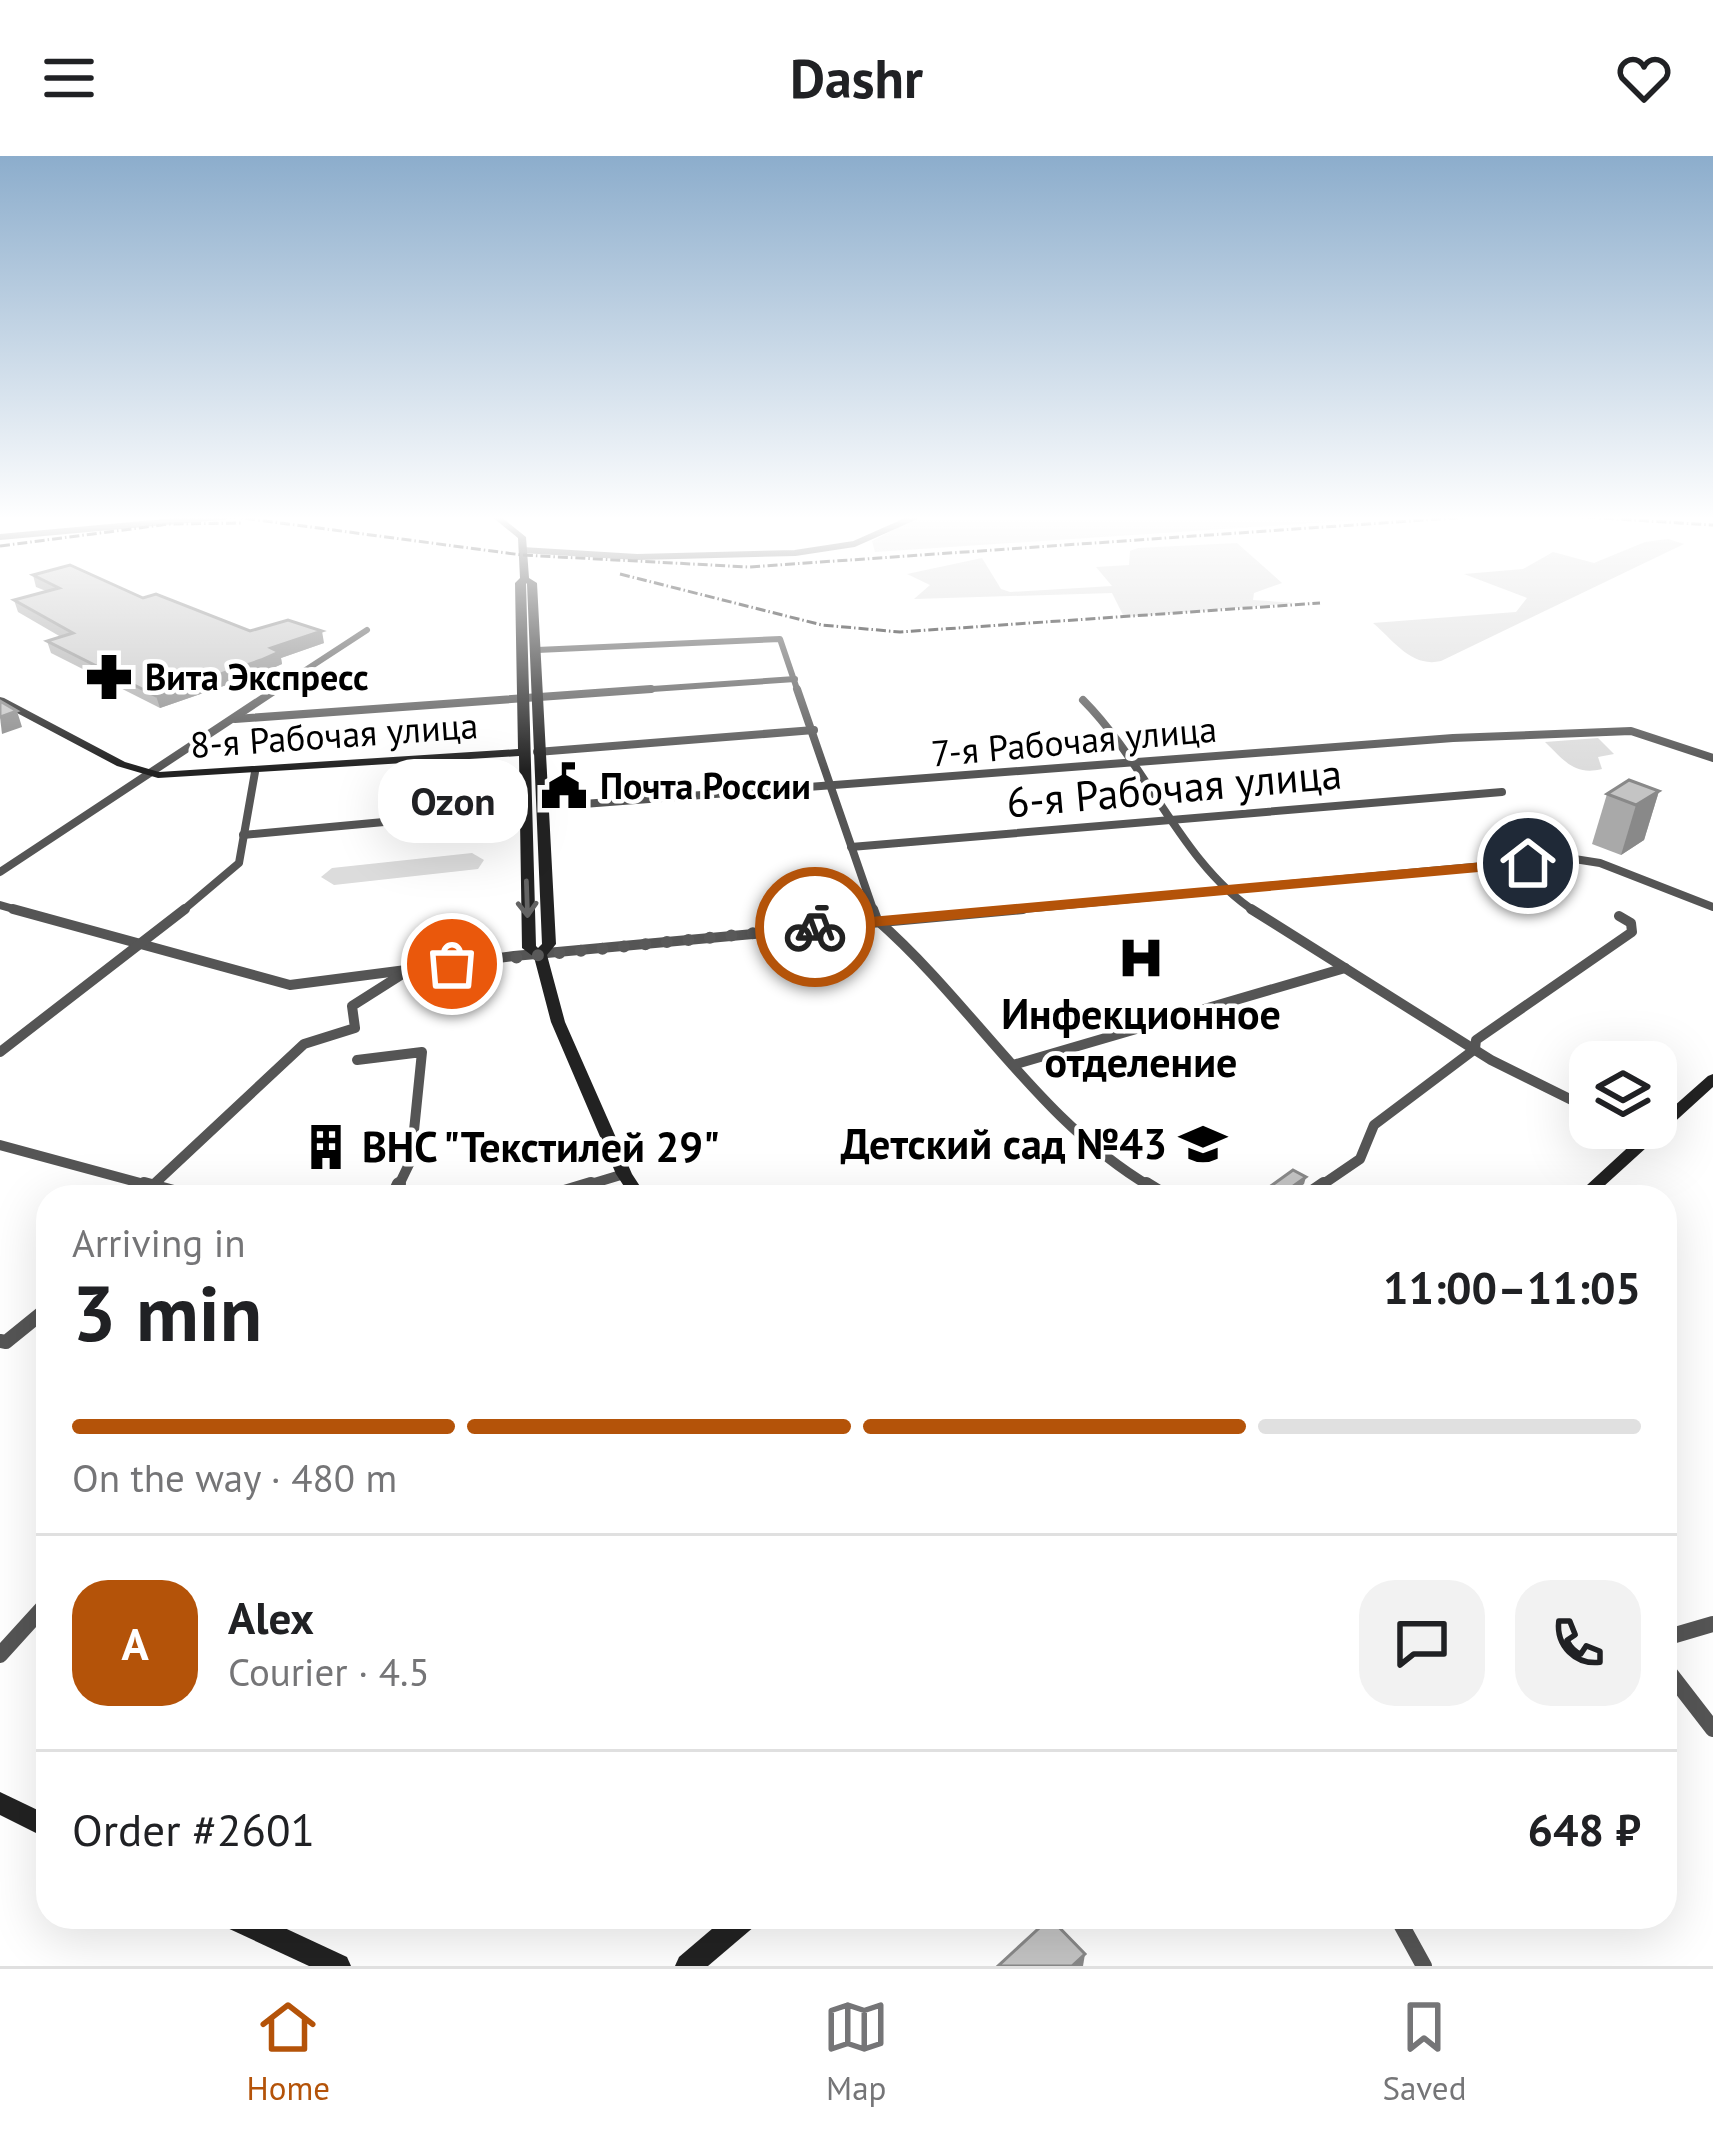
<!DOCTYPE html>
<html lang="en">
<head>
<meta charset="utf-8">
<style>
	:root { --surface:#fff; --page:#f2f2f2; --text:#202124; --muted:#757577; --line:#e0e0e0; --accent:#b45309 }
	body { margin:0; font-family:"PT Sans",sans-serif; background:var(--page); color:var(--text); height:100vh; display:flex; flex-direction:column; font-size:45px; white-space:nowrap }
	* { box-sizing:border-box; margin:0 }
	p { font-size:39px; color:var(--muted) }
	.icon { flex:none; width:66px; height:66px; fill:none; stroke:currentColor; stroke-width:2; stroke-linecap:round; stroke-linejoin:round }
	.map { position:relative; flex:1; overflow:hidden }
	.panel { position:absolute; left:36px; top:1029px; width:1641px; height:744px; display:flex; flex-direction:column; background:var(--surface); border-radius:36px; box-shadow:0 12px 48px #0002 }
	.panel>* { flex:none }
	.fabs { position:absolute; left:1569px; top:885px; display:grid; gap:24px }
	.fabs a { display:grid; place-items:center; width:108px; height:108px; border-radius:24px; background:var(--surface); box-shadow:0 12px 48px #0002; font-size:60px }
	.pin { position:absolute; display:grid; place-items:center; width:102px; height:102px; color:#fff; margin:-51px; border:6px solid #fff; border-radius:50%; box-shadow:0 3px 12px #0007 }
	.courier { position:absolute; display:grid; place-items:center; width:120px; height:120px; margin:-60px; border:9px solid #b45309; border-radius:50%; background:#fff; color:#222; box-shadow:0 3px 15px #0007 }
	.bubble { position:absolute; height:84px; border-radius:36px; background:var(--surface); box-shadow:0 12px 48px #0002; font-size:39px; font-weight:700; line-height:84px; text-align:center }
	.head em { font-style:normal; font-weight:700 }
	.head div { display:flex; flex-direction:column-reverse }
	.head { display:flex; align-items:center; justify-content:space-between; height:204px; padding:0 36px }
	h1 { font-size:78px; font-weight:700; line-height:90px }
	.bar { display:grid; grid-template-columns:repeat(4,1fr); gap:18px 12px; align-content:center; height:144px; padding:0 36px }
	.bar i { height:15px; border-radius:9px; background:var(--line) }
	.bar .active { background:var(--accent) }
	.bar p { grid-column:span 4 }
	.line { display:flex; align-items:center; gap:30px; padding:0 36px; border-top:3px solid var(--line) }
	.line div { flex:1 }
	.round { display:grid; place-items:center; flex:none; width:126px; height:126px; border-radius:36px; background:var(--page) }
	header { display:flex; justify-content:space-between; align-items:center; height:156px; padding:0 36px; background:var(--surface); font-size:54px; font-weight:700 }
	.tab-bar { display:flex; justify-content:space-around; align-items:center; height:168px; border-top:3px solid var(--line); background:var(--surface); font-size:33px; color:var(--muted) }
	.tab-bar a { display:grid; justify-items:center; gap:6px }
	.tab-bar .active { color:var(--accent) }
	.map>svg:first-child { display:block }
	.green { fill:#dcdcdc }
	.lines { fill:none; stroke-linecap:round; stroke-linejoin:round }
	.street-far4 { stroke:#555; stroke-width:6 }
	.street-far3 { stroke:#555; stroke-width:8 }
	.street-far2 { stroke:#555; stroke-width:10 }
	.street-far1 { stroke:#555; stroke-width:14 }
	.street { stroke:#555; stroke-width:16 }
	.secondary { fill:#222; fill-rule:evenodd }
	.rail { stroke:#000; stroke-width:3; stroke-dasharray:10 3 1.5 3; stroke-linecap:butt }
	.wall { fill:#a9a9a9 }
	.shaded-wall { fill:#898989 }
	.building { fill:#c4c4c4; stroke:#898989; stroke-width:3 }
	.oneway { stroke:#646464 }
	.route { fill:#b45309 }
	.done { stroke:#595959; stroke-width:12; stroke-dasharray:0 21.6 }
	.labels { text-anchor:middle; stroke-width:9; stroke-linejoin:round; paint-order:stroke }
	.far-poi-label { font-size:36px; font-weight:bold; fill:#000; stroke:#fff; text-anchor:start }
	.far-street-label { font-size:36px; fill:#000; stroke:#fff }
	.street-label { font-size:42px; fill:#000; stroke:#fff }
	.poi-label { font-size:42px; font-weight:bold; fill:#000; stroke:#fff }
</style>
</head>
<body>
<header><svg class="icon" aria-label="menu" viewBox="0 0 24 24"><path d="M4 6h16M4 12h16M4 18h16"/></svg>Dashr<svg class="icon" aria-label="heart" viewBox="0 0 24 24"><path d="M12 20l-8-8c-3-5 5-10 8-4 3-6 11-1 8 4z"/></svg></header>
<div class="map">
<svg width="1713" height="1810" viewBox="0 0 1713 1810">
	<rect width="100%" height="100%" fill="#fff"/>
	<g class="green">
		<path d="M920,360h501l-546,36 -3,-11z"/>
		<path d="M1668,383l16,5 -243,117c-29,7 -47,-20 -68,-38l143,-11 11,-14 -63,-24 59,-5 30,-17 41,11 51,-21z"/>
		<path d="M1237,387l45,40 -28,10 -1,7 43,3 -172,14 -12,-24 -198,6 16,-14 -23,-11 75,-16 19,31 9,3 102,-6 -16,-19 33,-2 1,-14 8,-3z"/>
		<path d="M1598,582l16,16 -16,3 4,12c-28,7 -38,-9 -57,-27z"/>
		<path d="M472,697l12,7 -6,9 -144,16 -13,-8 11,-9z"/>
	</g>
	<g class="lines">
		<g class="street-far4">
			<path d="M0,381l231,-21"/>
			<path d="M522,394l115,7 158,-4 59,-9 63,-28"/>
			<path d="M537,494l243,-11 18,53"/>
			<path d="M272,536l95,-62"/>
			<path d="M609,536l186,-13"/>
		</g>
		<g class="street-far3">
			<path d="M797,533l77,223"/>
			<path d="M1083,544c63,63 100,166 173,212"/>
			<path d="M235,563l416,-30"/>
			<path d="M537,596l277,-22"/>
			<path d="M544,651l909,-69 178,-7 82,27"/>
			<path d="M243,679l282,-26"/>
			<path d="M851,691l651,-55"/>
			<path d="M0,716l277,-183"/>
			<path d="M0,749l24,7"/>
			<path d="M181,756l58,-49 16,-91"/>
			<path d="M991,756l577,-54 32,5 113,44"/>
		</g>
		<g class="street-far2">
			<path d="M13,753l277,76 224,-29 509,-47"/>
			<path d="M873,753l4,11c97,85 162,201 274,267"/>
			<path d="M1251,753l240,151 99,49"/>
			<path d="M0,896l185,-143"/>
			<path d="M357,904l65,-8 -11,108 -13,27"/>
			<path d="M1013,909l332,-97"/>
			<path d="M1628,972l20,10"/>
			<path d="M0,989l155,42"/>
			<path d="M152,1030l152,-142 51,-16 -3,-22 52,-33"/>
			<path d="M581,1031l43,-13"/>
			<path d="M1319,1031l41,-28 14,-34 101,-76 1,-9 156,-108 -1,-9 -12,-7"/>
		</g>
		<g class="street-far1">
			<path d="M144,1028l48,13"/>
			<path d="M1146,1028l21,13"/>
			<path d="M393,1041l6,-13"/>
			<path d="M548,1041l43,-13"/>
			<path d="M1305,1041l19,-13"/>
			<path d="M0,1185l6,1 42,-34"/>
		</g>
		<g class="street">
			<path d="M1665,1482l48,-14"/>
			<path d="M0,1499l48,-53"/>
			<path d="M1665,1511l48,62"/>
			<path d="M1397,1761l27,49"/>
		</g>
		<g class="secondary">
			<path d="M491,360h9l26,21 3,41 8,5 19,361 -9,11 18,67 67,152 15,23h-16l-15,-23 -65,-152 -17,-65 -12,-9 -3,-192 -361,22 -41,-12 -117,-62v-7l4,1 121,64 34,10 359,-23 -3,-166 5,-5 -2,-40zM526,427l1,1 15,360 -4,4 -2,-2z"/>
			<path d="M1713,918v13l-121,110h-18l75,-69h7v-6l52,-46z"/>
			<path d="M0,1636l48,23v24l-48,-24z"/>
			<path d="M219,1761h42l86,40 4,9h-42l-86,-40z"/>
			<path d="M726,1761h33l-4,9 -47,40h-33l4,-9z"/>
		</g>
		<g class="rail">
			<path d="M228,360l294,39 227,12 733,-51"/>
			<path d="M1569,360l144,9"/>
			<path d="M0,390l169,-22 73,-1"/>
			<path d="M620,418l202,51 78,7 420,-29"/>
		</g>
	</g>
	<g class="wall">
		<path d="M33,419l110,23 107,33 74,12 -43,15 1,6 -18,8 -104,36 -109,-55 -4,-12 14,-4 -43,-25 -4,-12 32,-9 -10,-4z"/>
		<path d="M1659,635l-15,49 -23,15 -29,-11 15,-50z"/>
	</g>
	<g class="shaded-wall">
		<path d="M322,475l2,12 -43,15 1,6 -18,8 -104,36 -4,-12 115,-48z"/>
		<path d="M17,555l5,16 -20,7 -2,-17z"/>
		<path d="M1659,635l-15,49 -23,15 15,-50z"/>
		<path d="M1306,1021l-2,7 -18,13h-8z"/>
		<path d="M1085,1798l-2,12h-11z"/>
	</g>
	<g class="building">
		<path d="M70,409l73,33 13,-4 94,37 38,-11 34,11 -51,17 8,4 -18,8 -105,36 -109,-55 26,-8 -59,-33 45,-12 -26,-13z"/>
		<path d="M0,545l17,10 -17,6z"/>
		<path d="M1629,624l30,11 -23,14 -29,-11z"/>
		<path d="M1293,1014l13,7 -28,20 -14,-6z"/>
		<path d="M1050,1762l35,36 -13,12h-74z"/>
	</g>
	<defs><path id="oneway-shaft" d="M-6 0H5M1.5-3L5.5 0L1.5 3" fill="none" stroke-width="1.6" stroke-linecap="round" stroke-linejoin="round" transform="scale(3)"/></defs>
	<use class="oneway" href="#oneway-shaft" transform="translate(527 743) rotate(88)"/>
	<linearGradient id="sky" x2="0" y2="1"><stop stop-color="#8cadcc"/><stop offset="0.59" stop-color="#fff"/><stop offset="1" stop-color="#fff" stop-opacity="0"/></linearGradient>
	<rect width="1713" height="614" fill="url(#sky)"/>
	<path class="route" d="M1528,702l9,5 -3,4 -719,65 -8,-5 8,-5z"/>
	<g class="lines">
		<path class="done" d="M452,808l363,-37"/>
	</g>
	<defs>
		<symbol id="pharmacy-bare" viewBox="-9 -9 18 18"><path d="M-2-6h4v4h4v4h-4v4h-4v-4h-4v-4h4Z" fill="#000" stroke="#fff" stroke-width="2.5" paint-order="stroke"/></symbol>
		<symbol id="civic-bare" viewBox="-9 -9 18 18"><path d="M-.6-6.5H3V-4.5H.6V-3L4-1V1h2V6H-6V1h2V-1L-.6-3ZM-1.2 2.5V6h2.4V2.5Z" fill="#000" stroke="#fff" stroke-width="2.5" paint-order="stroke"/></symbol>
		<symbol id="hospital-bare" viewBox="-9 -9 18 18"><path d="M-5-5h3v3.5h4V-5h3V5h-3V1.5h-4V5h-3Z" fill="#000" stroke="#fff" stroke-width="2.5" paint-order="stroke"/></symbol>
		<symbol id="school-bare" viewBox="-9 -9 18 18"><path d="M0-5L7-2L0 1L-7-2ZM-4 1L0 2.5L4 1V4Q0 6-4 4Z" fill="#000" stroke="#fff" stroke-width="2.5" paint-order="stroke"/></symbol>
		<symbol id="building-bare" viewBox="-9 -9 18 18"><path d="M-4-6H4V6H1V3H-1V6H-4ZM-2.5-4.3h1.7v1.8h-1.7ZM.8-4.3h1.7v1.8H.8ZM-2.5-1h1.7V.8h-1.7ZM.8-1h1.7V.8H.8Z" fill="#000" stroke="#fff" stroke-width="2.5" paint-order="stroke"/></symbol>
	</defs>
	<g fill-rule="evenodd">
		<use href="#pharmacy-bare" x="76" y="488" width="66" height="66"/>
		<use href="#civic-bare" x="531" y="597" width="66" height="66"/>
		<use href="#hospital-bare" x="1108" y="769" width="66" height="66"/>
		<use href="#school-bare" x="1170" y="955" width="66" height="66"/>
		<use href="#building-bare" x="293" y="958" width="66" height="66"/>
	</g>
	<g class="labels">
		<g class="far-poi-label">
			<text x="145" y="534">Вита Экспресс</text>
			<text x="600" y="643">Почта России</text>
		</g>
		<g class="far-street-label">
			<text transform="translate(334 579) rotate(-4)" y="13">8-я Рабочая улица</text>
			<text transform="translate(1074 585) rotate(-5)" y="13">7-я Рабочая улица</text>
		</g>
		<g class="street-label">
			<text transform="translate(1174 632) rotate(-5)" y="15">6-я Рабочая улица</text>
		</g>
		<g class="poi-label">
			<text x="1141" y="873">Инфекционное<tspan x="1141" dy="48">отделение</tspan></text>
			<text x="1167" y="1003" text-anchor="end">Детский сад №43</text>
			<text x="362" y="1006" text-anchor="start">ВНС "Текстилей 29"</text>
		</g>
	</g>
</svg>
<div class="fabs">
<a><svg class="icon" aria-label="layers" viewBox="0 0 24 24"><path d="M12 4l9 5-9 5-9-5zM3 14l9 5 9-5"/></svg></a>
</div>
<div class="pin" style="left:452px;top:808px;background:#ea580c"><svg class="icon" aria-label="bag" viewBox="0 0 24 24"><path d="M5 8h14l-1 12H6zM9 8a3 3 0 0 1 6 0"/></svg></div>
<div class="pin" style="left:1528px;top:707px;background:#1f2937"><svg class="icon" aria-label="home" viewBox="0 0 24 24"><path d="M3 11l9-7 9 7M6 9v11h12V9"/></svg></div>
<div class="courier" style="left:815px;top:771px"><svg class="icon" aria-label="bike" viewBox="0 0 24 24"><circle cx="6" cy="16" r="4"/><circle cx="18" cy="16" r="4"/><path d="M6 16l4-8h5l3 8M10 8l3 8H6M13 5h3"/></svg></div>
<div class="bubble" style="left:378px;top:603px;width:150px">Ozon</div>
<section class="panel">
<div class="head"><div><h1>3 min</h1><p>Arriving in</p></div><em>11:00–11:05</em></div>
<div class="bar"><i class="active"></i><i class="active"></i><i class="active"></i><i></i><p>On the way · 480 m</p></div>
<div class="line" style="height:216px"><b class="round" style="background:var(--accent);color:#fff">A</b><div><b>Alex</b><p>Courier · 4.5</p></div><a class="round"><svg class="icon" aria-label="chat" viewBox="0 0 24 24"><path d="M4 5h16v11H9l-5 4z"/></svg></a><a class="round"><svg class="icon" aria-label="phone" viewBox="0 0 24 24"><path d="M5 4h4l2 5-3 2q2 4 5 5l2-3 5 2v4C11 20 4 13 5 4z"/></svg></a></div>
<div class="line" style="height:156px"><div>Order #2601</div><b>648 ₽</b></div>
</section>
</div>
<nav class="tab-bar">
<a class="active"><svg class="icon" aria-label="home" viewBox="0 0 24 24"><path d="M3 11l9-7 9 7M6 9v11h12V9"/></svg>Home</a>
<a><svg class="icon" aria-label="map" viewBox="0 0 24 24"><path d="M3 6l6-2 6 2 6-2v14l-6 2-6-2-6 2zM9 4v14M15 6v14"/></svg>Map</a>
<a><svg class="icon" aria-label="saved" viewBox="0 0 24 24"><path d="M7 4h10v16l-5-4-5 4z"/></svg>Saved</a>
</nav>
</body>
</html>
